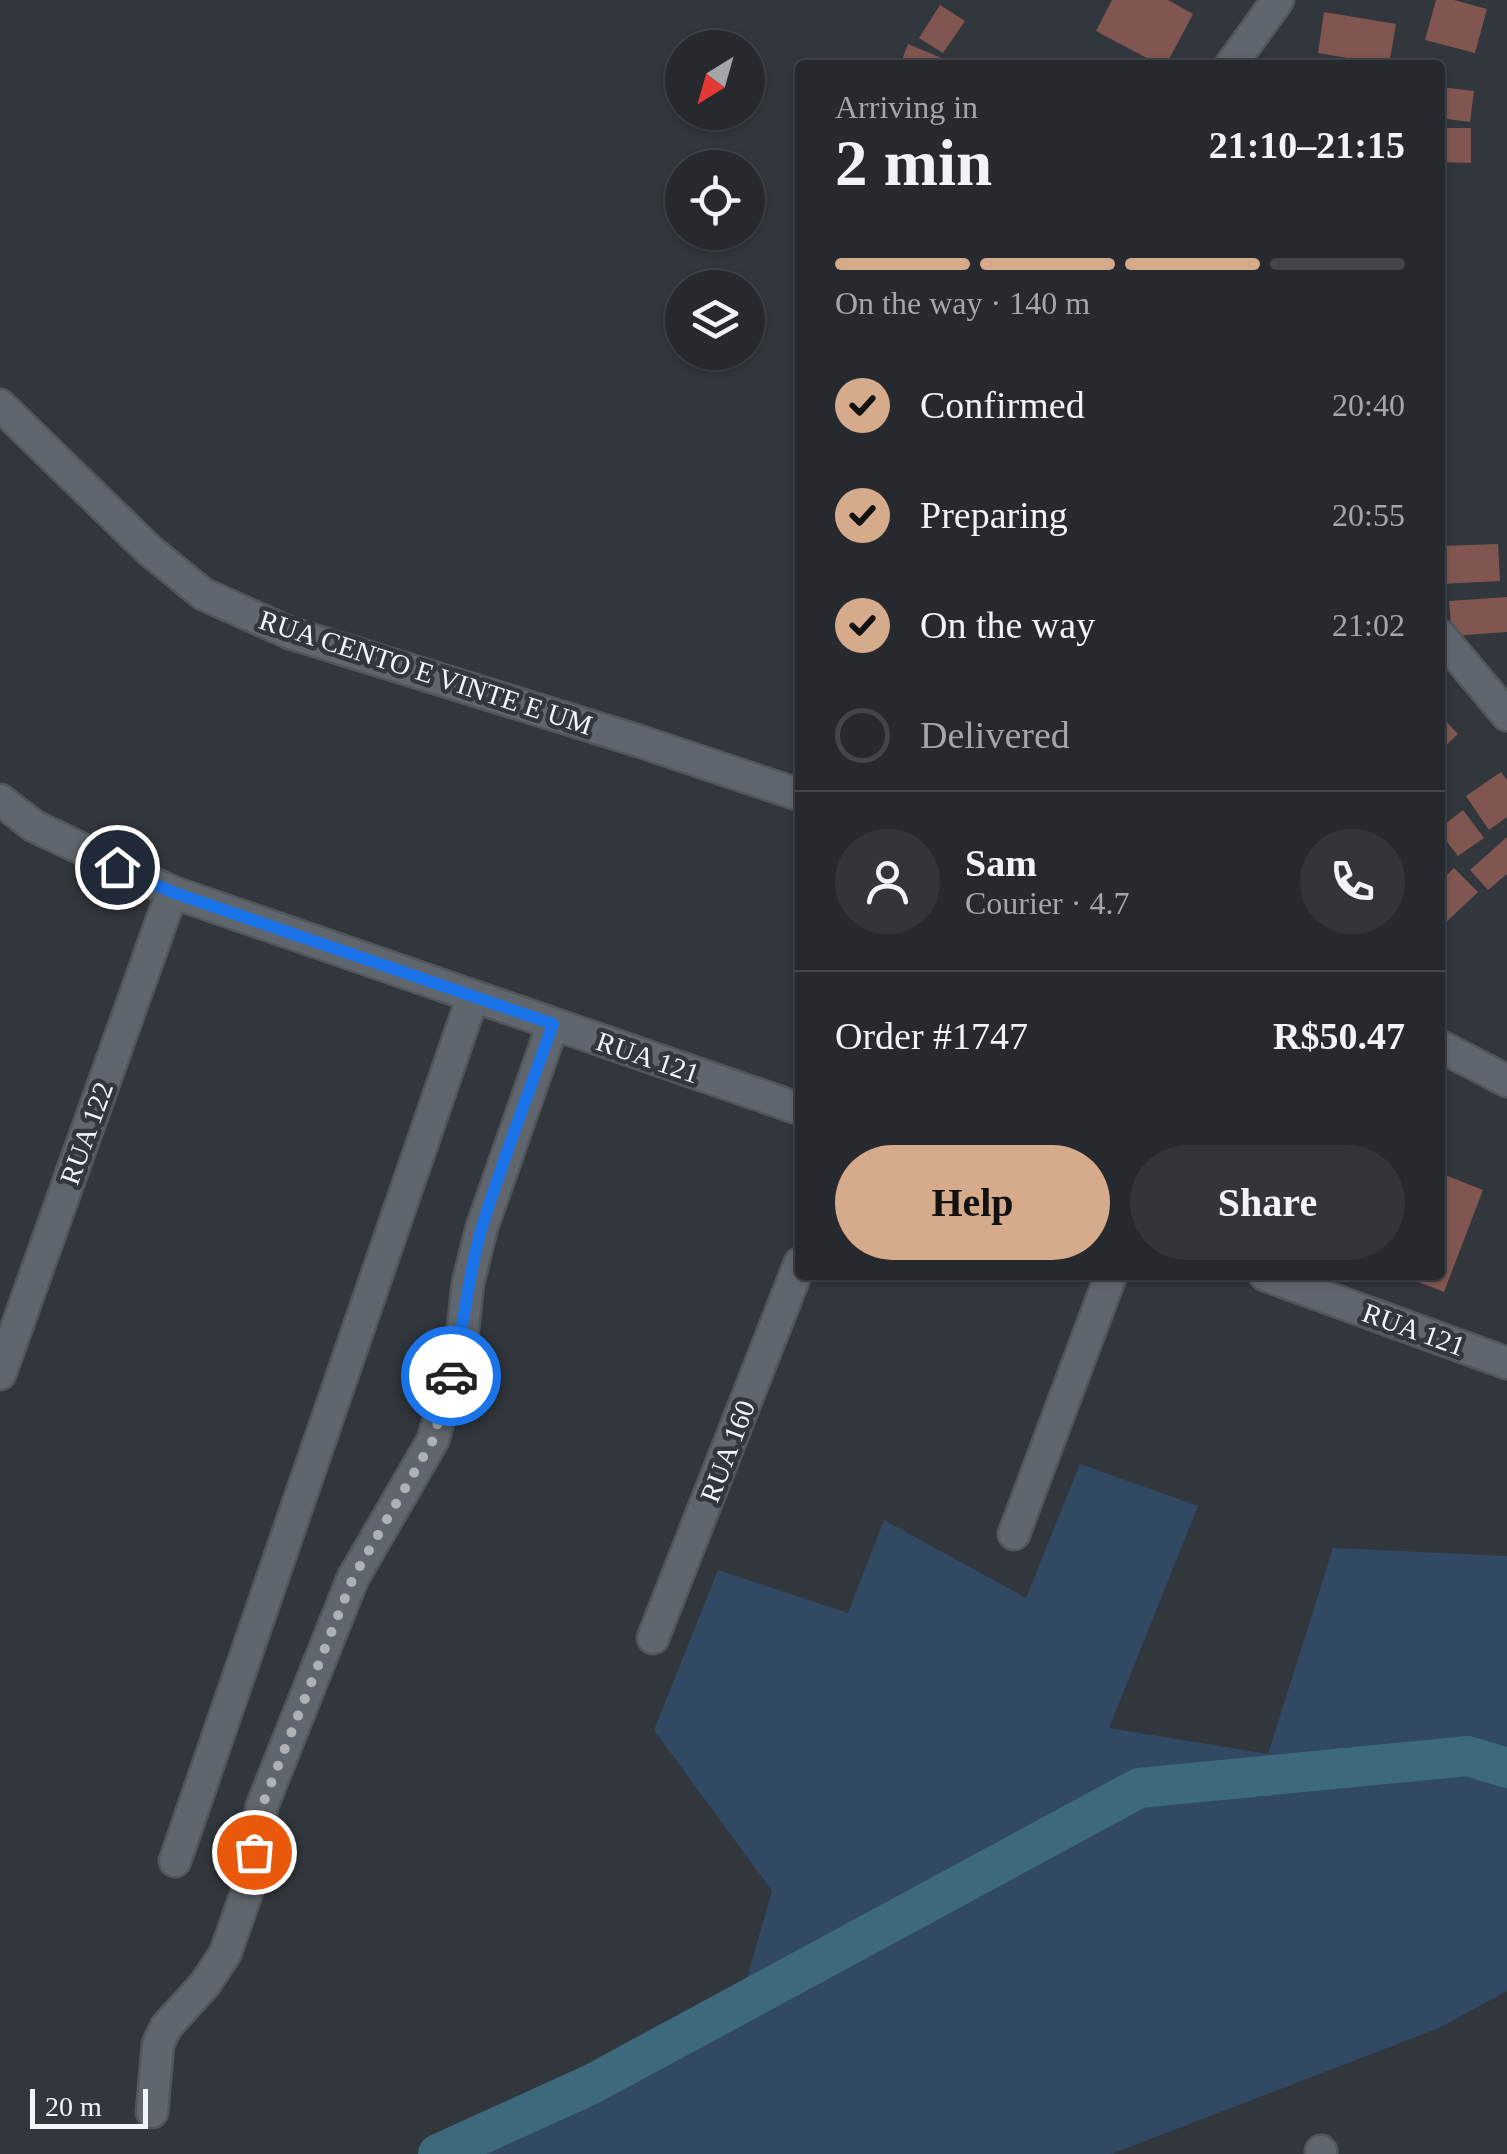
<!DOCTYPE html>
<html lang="en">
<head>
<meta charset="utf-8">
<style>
	:root { --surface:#26292e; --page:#32353a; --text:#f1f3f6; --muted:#a4a6aa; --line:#42454a; --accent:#d6ab8b }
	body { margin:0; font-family:"Times New Roman",serif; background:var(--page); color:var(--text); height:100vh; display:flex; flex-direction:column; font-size:38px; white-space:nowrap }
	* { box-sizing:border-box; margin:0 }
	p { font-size:32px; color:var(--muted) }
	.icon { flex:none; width:55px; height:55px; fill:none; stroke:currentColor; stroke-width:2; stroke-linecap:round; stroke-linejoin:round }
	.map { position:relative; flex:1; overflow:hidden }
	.side { position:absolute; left:795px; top:60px; width:650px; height:1220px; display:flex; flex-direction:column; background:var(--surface); border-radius:10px; box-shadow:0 2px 8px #0004,0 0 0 2px var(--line) }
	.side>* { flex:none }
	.needle { width:65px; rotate:217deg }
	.controls { position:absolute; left:665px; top:30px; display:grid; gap:20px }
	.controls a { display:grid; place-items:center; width:100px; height:100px; border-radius:50%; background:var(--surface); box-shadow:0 2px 8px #0004,0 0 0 2px var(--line); font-size:50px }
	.scale { position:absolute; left:30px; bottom:25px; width:118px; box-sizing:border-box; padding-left:10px; border:5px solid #f1f4f8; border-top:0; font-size:28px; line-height:35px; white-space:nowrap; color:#f1f4f8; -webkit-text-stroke:8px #32373d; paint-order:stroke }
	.pin { position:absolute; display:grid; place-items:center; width:85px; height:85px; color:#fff; margin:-42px; border:5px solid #fff; border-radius:50%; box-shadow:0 2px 10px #0007 }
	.courier { position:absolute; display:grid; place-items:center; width:100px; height:100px; margin:-50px; border:8px solid #1a73e8; border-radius:50%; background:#fff; color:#222; box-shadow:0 2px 12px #0007 }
	.head em { font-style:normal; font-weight:800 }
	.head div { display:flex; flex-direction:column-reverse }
	.head { display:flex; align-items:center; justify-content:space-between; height:170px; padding:0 40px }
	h1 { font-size:65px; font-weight:800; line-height:75px }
	.bar { display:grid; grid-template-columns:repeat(4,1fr); gap:15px 10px; align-content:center; height:120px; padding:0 40px }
	.bar i { height:12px; border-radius:8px; background:var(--line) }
	.bar .selected { background:var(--accent) }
	.bar p { grid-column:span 4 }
	.line { display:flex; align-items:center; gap:25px; padding:0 40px; border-top:2px solid var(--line) }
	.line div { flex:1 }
	.round { display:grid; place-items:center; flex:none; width:105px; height:105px; border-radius:52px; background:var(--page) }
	ol { padding:0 40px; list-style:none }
	li { display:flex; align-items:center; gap:30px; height:110px }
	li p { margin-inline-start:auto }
	li .icon { padding:10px; border-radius:50%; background:var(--accent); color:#111; stroke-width:4 }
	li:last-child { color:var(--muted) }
	li i { width:55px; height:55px; border:5px solid var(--line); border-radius:50% }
	.action { display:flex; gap:20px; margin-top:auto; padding:20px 40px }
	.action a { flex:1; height:115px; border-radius:60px; background:var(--accent); color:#111; font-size:40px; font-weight:800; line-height:115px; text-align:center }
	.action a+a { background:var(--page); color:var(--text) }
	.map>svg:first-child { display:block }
	.green { fill:#314963 }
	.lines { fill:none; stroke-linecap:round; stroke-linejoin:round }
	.canal { stroke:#3d697d; stroke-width:40 }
	.building { fill:#815650 }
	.minor-casing { stroke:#51565b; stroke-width:35 }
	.minor { stroke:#60666d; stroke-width:30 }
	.done { stroke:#aeb2b7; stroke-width:10; stroke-dasharray:0 18 }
	.route { stroke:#1a73e8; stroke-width:12 }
	.labels { text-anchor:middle; stroke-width:9; stroke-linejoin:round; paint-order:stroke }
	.street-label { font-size:28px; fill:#f1f4f8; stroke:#32373d }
</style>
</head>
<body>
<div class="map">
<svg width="1507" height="2154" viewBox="0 0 1507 2154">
	<rect width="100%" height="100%" fill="#32373d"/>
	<path class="green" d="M1080,1464l118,42 -89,222 159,26 65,-206 174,8v435l-68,37 -328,126h-681l-9,-9 320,-146 31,-108 -118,-161 64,-160 130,43 36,-93 142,78z"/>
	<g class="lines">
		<path class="canal" d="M438,2154l154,-70 547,-296 329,-32 39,12"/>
	</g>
	<g class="building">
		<path d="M1112,0h56l25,14 -27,51h-6l-64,-34z"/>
		<path d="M1436,0h18l33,9 -12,44 -50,-13z"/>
		<path d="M940,5l25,16 -22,32 -24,-15z"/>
		<path d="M1324,12l72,12 -7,41 -71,-12z"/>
		<path d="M908,44l50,21h-58z"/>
		<path d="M1440,87l34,4 -4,31 -30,-4z"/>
		<path d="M1440,128h31v35l-31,-1z"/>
		<path d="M1498,544l2,37 -60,3v-38z"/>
		<path d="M1507,597v35l-55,4 -3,-35z"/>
		<path d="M1440,715l18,19 -18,17z"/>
		<path d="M1501,772l6,8v37l-18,13 -23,-34z"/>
		<path d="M1463,810l21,28 -26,18 -18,-23v-5z"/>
		<path d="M1507,837v37l-19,16 -18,-20z"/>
		<path d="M1454,868l24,24 -38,36v-46z"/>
		<path d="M1440,1173l43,17 -39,102 -43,-17h39z"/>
	</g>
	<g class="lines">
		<defs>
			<g id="minor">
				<path d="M1231,65l47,-65"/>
				<path d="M0,405l148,144 55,45 87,39 349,108 161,54"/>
				<path d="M1440,635l67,80"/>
				<path d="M0,800l34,26 138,66 628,217"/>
				<path d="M1440,1046l67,35"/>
				<path d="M1265,1275l242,88"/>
				<path d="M0,1374l172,-482"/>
				<path d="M1014,1534l97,-259"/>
				<path d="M653,1638l147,-375"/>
				<path d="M175,1861l298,-865"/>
				<path d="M152,2112l6,-68 8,-17 39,-43 20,-30 25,-71 12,-77 91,-228 80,-138 29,-103 6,-54 14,-56 71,-203"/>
				<path d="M1321,2154v-3"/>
			</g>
		</defs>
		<use href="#minor" class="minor-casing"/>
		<use href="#minor" class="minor"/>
	</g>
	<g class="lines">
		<path class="done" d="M254,1852l8,-46 91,-228 80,-138 18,-64"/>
		<path class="route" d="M117,867l55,25 381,132c-24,68 -50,135 -71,203 -15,49 -17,100 -31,149"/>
	</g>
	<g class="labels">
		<g class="street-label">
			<text transform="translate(426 672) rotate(18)" y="10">RUA CENTO E VINTE E UM</text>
			<text transform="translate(648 1057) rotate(19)" y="10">RUA 121</text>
			<text transform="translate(86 1133) rotate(-70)" y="10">RUA 122</text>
			<text transform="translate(1414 1329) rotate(20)" y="10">RUA 121</text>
			<text transform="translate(727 1451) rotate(-69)" y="10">RUA 160</text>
		</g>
	</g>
</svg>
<div class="controls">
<a><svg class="needle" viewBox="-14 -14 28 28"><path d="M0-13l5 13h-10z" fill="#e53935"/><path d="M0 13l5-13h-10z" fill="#a4a6aa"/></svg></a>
<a><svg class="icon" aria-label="locate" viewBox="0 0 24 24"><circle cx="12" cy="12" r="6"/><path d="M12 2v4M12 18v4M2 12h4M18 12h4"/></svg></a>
<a><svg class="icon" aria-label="layers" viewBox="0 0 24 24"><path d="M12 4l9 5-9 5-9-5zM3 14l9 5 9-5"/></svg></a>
</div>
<div class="scale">20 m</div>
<div class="pin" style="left:254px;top:1852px;background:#ea580c"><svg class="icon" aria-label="bag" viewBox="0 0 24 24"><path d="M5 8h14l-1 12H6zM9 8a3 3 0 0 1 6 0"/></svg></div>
<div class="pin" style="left:117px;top:867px;background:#1f2937"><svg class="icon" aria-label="home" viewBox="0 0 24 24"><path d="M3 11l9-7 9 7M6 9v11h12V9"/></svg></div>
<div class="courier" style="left:451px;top:1376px"><svg class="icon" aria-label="car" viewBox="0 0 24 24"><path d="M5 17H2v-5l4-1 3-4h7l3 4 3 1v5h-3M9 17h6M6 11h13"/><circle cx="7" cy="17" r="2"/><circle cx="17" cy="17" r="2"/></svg></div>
<section class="side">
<div class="head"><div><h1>2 min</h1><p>Arriving in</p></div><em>21:10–21:15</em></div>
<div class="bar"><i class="selected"></i><i class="selected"></i><i class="selected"></i><i></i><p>On the way · 140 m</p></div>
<ol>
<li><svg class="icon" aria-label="check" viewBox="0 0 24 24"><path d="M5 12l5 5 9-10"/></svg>Confirmed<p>20:40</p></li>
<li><svg class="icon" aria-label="check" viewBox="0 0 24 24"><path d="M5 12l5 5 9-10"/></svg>Preparing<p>20:55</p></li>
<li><svg class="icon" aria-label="check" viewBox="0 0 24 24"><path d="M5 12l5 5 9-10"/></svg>On the way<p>21:02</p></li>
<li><i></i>Delivered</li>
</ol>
<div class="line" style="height:180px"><a class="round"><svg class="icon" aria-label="person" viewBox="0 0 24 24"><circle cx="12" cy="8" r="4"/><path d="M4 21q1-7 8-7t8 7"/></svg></a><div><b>Sam</b><p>Courier · 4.7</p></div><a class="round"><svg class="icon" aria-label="phone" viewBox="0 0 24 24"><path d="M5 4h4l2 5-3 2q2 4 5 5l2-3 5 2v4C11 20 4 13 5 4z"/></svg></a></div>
<div class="line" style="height:130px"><div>Order #1747</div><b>R$50.47</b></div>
<div class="action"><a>Help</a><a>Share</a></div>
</section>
</div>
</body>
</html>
